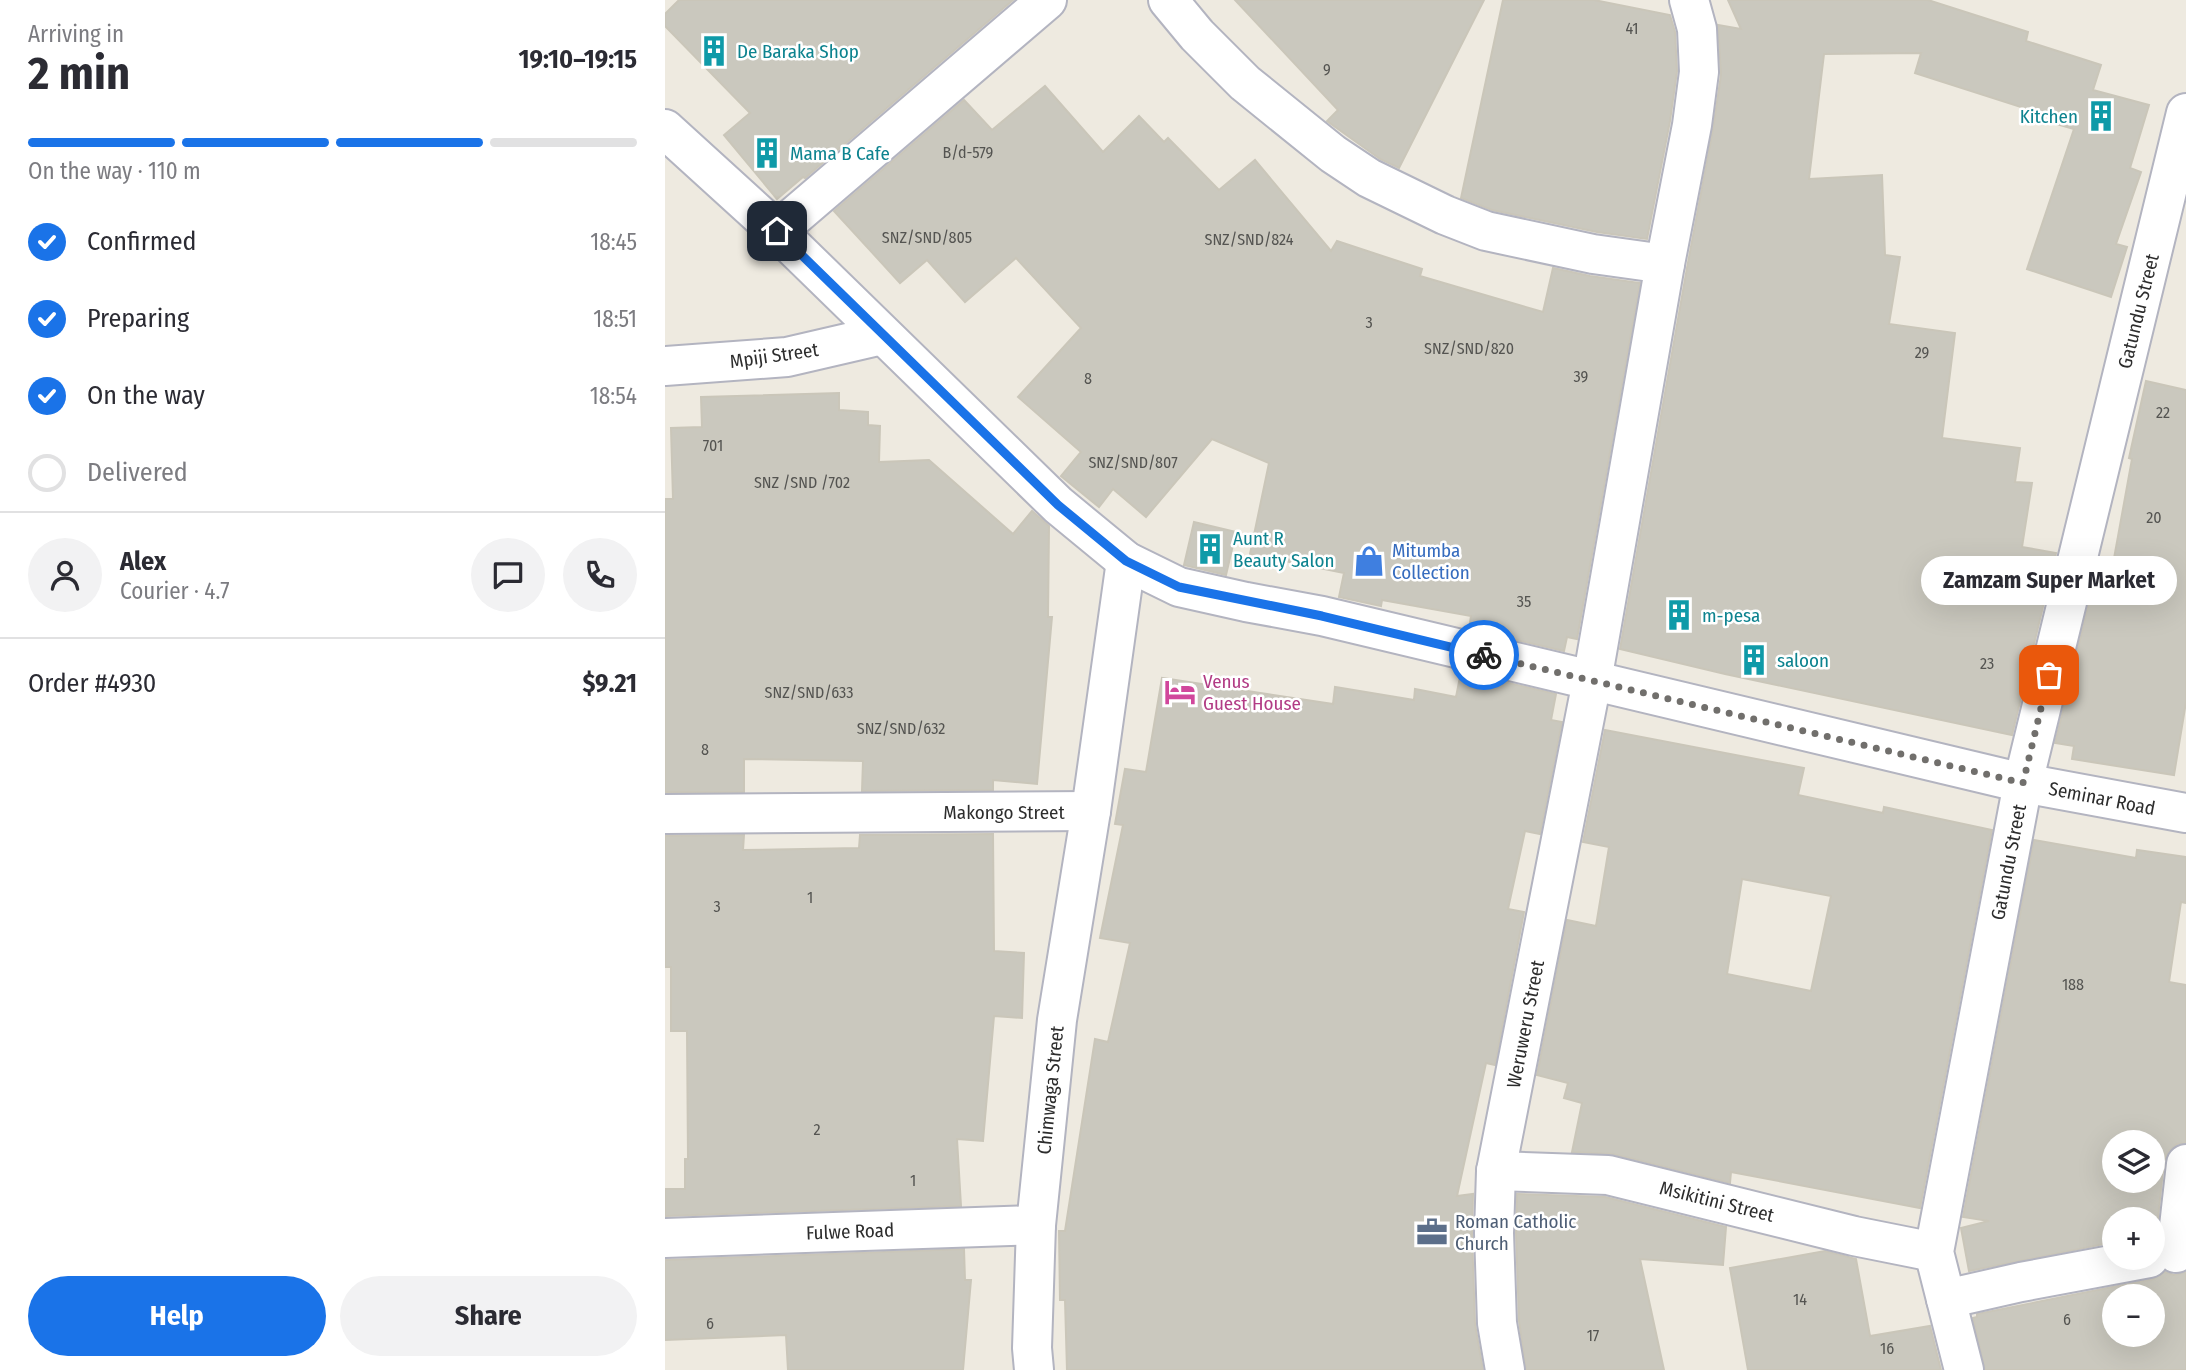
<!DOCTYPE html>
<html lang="en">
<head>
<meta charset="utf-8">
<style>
	:root { --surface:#fff; --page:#f2f2f3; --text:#2b2b33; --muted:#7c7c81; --line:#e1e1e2; --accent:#1a73e8 }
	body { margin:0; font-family:"Fira Sans Condensed",sans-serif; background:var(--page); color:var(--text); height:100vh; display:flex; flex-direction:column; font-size:26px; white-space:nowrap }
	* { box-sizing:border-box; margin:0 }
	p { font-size:23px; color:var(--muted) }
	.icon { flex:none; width:38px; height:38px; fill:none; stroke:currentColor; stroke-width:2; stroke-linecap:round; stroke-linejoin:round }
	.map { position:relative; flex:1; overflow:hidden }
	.sheet { display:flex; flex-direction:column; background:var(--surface); width:665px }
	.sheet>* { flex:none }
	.buttons { position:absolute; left:1437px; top:1130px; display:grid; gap:14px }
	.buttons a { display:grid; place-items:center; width:63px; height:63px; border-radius:50%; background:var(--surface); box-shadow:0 7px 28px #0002; font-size:35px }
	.pin { position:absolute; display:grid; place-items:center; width:60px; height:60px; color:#fff; margin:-30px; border-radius:14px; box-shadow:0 4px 10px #0006 }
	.courier { position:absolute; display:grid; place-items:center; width:70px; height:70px; margin:-35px; border:5px solid #1a73e8; border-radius:50%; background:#fff; color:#222; box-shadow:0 2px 9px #0007 }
	.bubble { position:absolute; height:49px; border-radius:24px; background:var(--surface); box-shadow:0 7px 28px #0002; font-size:23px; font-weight:700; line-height:49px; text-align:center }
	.headline em { font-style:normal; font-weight:700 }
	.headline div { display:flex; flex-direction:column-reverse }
	.headline { display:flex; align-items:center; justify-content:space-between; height:119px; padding:0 28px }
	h1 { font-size:46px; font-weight:700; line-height:52px }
	.bar { display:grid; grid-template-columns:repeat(4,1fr); gap:10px 7px; align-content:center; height:84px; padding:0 28px }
	.bar i { height:9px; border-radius:5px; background:var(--line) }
	.bar .selected { background:var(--accent) }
	.bar p { grid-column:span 4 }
	.line { display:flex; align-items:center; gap:18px; padding:0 28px; border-top:2px solid var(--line) }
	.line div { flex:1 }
	.round { display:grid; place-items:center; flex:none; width:74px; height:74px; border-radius:37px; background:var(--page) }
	ol { padding:0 28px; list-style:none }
	li { display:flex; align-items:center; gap:21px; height:77px }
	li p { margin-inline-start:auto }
	li .icon { padding:7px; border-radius:50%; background:var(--accent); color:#fff; stroke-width:4 }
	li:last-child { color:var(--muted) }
	li i { width:38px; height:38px; border:4px solid var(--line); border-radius:50% }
	.action { display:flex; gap:14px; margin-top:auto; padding:14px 28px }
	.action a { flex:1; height:80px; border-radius:42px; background:var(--accent); color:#fff; font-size:28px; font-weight:700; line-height:80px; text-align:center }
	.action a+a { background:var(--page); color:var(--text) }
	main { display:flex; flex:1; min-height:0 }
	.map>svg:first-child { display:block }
	.building { fill:#cac8be; stroke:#cac6b9; stroke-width:2; fill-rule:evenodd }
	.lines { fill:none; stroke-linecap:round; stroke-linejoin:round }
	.minor-casing { stroke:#b3b4c0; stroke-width:42 }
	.minor { stroke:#fff; stroke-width:38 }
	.done { stroke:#716f6c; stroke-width:7; stroke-dasharray:0 12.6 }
	.route { stroke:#1a73e8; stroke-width:9 }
	.labels { text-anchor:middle; stroke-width:5; stroke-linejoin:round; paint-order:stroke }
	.number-label { font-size:16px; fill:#545451 }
	.culture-label { font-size:19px; fill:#0d838f; stroke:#fff; text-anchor:start }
	.street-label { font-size:19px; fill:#2d2d2d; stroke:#fff }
	.shop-label { font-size:19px; fill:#366cbe; stroke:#fff; text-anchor:start }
	.hotel-label { font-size:19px; fill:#b23c85; stroke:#fff; text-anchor:start }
	.service-label { font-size:19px; fill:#4e5e75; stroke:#fff; text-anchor:start }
</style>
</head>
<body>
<main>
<section class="sheet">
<div class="headline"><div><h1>2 min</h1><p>Arriving in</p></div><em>19:10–19:15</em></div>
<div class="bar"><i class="selected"></i><i class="selected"></i><i class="selected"></i><i></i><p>On the way · 110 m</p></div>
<ol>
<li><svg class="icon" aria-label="check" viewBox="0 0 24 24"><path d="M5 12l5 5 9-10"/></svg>Confirmed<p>18:45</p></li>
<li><svg class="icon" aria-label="check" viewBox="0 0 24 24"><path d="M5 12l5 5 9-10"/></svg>Preparing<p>18:51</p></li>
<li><svg class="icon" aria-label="check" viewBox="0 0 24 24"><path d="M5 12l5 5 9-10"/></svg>On the way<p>18:54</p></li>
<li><i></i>Delivered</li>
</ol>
<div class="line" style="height:126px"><a class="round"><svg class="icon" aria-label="person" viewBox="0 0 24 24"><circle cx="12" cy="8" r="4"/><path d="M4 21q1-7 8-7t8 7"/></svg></a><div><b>Alex</b><p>Courier · 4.7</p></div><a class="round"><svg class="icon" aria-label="chat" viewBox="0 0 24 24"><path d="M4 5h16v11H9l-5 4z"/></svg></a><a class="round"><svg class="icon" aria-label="phone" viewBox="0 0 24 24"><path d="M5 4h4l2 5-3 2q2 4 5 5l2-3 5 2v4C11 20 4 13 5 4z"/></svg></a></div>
<div class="line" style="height:91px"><div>Order #4930</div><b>$9.21</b></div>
<div class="action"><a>Help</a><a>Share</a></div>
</section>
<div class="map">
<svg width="1521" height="1370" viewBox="0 0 1521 1370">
	<rect width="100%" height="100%" fill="#eeeae0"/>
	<g class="building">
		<path d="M14,0h334l-208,178 -2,-1 -26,22 -53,-64 26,-22 -85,-87v-12z"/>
		<path d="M570,0h249l-85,168 -19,-9 -53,-38 11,-11z"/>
		<path d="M838,0h91l76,15 5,17 2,39 -7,50 -23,118 -50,-7 -105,-22 -31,-12z"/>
		<path d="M1063,0h200l100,32 -2,9 75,24 -8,25 56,15 -19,63 11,4 -25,72 11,3 -16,50 -84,-28 47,-140 -21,-6 2,-5 -140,-45 6,-20 -97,1 -15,125 73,-4 3,80 15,2 -11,67 66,9 -13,105 78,10 -5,34 17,1 -10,64 34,6 -44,182 -287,-61 -105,-25 67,-381 26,-139 8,-54 -3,-50 23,4z"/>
		<path d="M380,86l58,66 36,-36 25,26 4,-4 51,52 36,-30 76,91 6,-10 85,28 -2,7 123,36 10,-44 37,8 50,7 -63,356 -10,-2 -3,14 -95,-22 2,-13 -89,-16 -1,6 -42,-9 5,-24 -94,-19 19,-91 -57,-24 -66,78 -33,-28 -14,18 -38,-31 20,-24 -63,-55 63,-69 -65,-70 -51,44 -38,-42 -27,23 -66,-72 130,-111 28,30z"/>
		<path d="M1481,381l40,9v312l-12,73 -102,-16 2,-13 -19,-3 44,-182 14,3 19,-105 -3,-1z"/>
		<path d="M174,393v17l29,2v13l12,1 -1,36 50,-2 84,74 19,-23 17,15 -1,91h4l-15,167 -44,-4v10l-131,1 1,-30 -119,-2v33h-79v-293h8l-2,-71 31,-1 -1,-30z"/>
		<path d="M529,522l42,10 -10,43 -42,-10z"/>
		<path d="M796,672l95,22 -5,26 11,2 -22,112 -15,-3 -17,78 16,3 -29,153 -9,-2 -29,133 16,-2 -1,40 3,90 8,46h-416l-2,-70h-5l-1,-69h6l30,-192 13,3 22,-99 -30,-5 23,-113 -8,-1 10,-55 21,3 16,-94 171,26 2,-17 79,13 1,-11 41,8z"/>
		<path d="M940,730l199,38 -6,27 85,18 1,-6 108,23 -72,378 -189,-36 -1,11 -117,-29 -41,-2 10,-49 -18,-5 4,-15 -31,-8 30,-155 29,6 13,-79 -26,-5zM1077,879l89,17 -20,95 -84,-17z"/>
		<path d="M328,834l1,117 30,2 -2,65 -28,-2 -11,125 -26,-2 4,67 -296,10v-27h20v-30h3l-1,-128h-16v-64h-6v-131l79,-1 -1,15 116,-2 1,-13z"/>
		<path d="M1369,840l102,18 1,-8 49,7v46l-5,-1 -12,80 17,3v158l-9,1 -8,7 -5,10 -8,76h-3v-17h-39v22l-145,29 -8,-43 28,-7 -26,-4zM1449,1143h39v38h-39z"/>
		<path d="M852,1194l88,3 121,30 -3,38 -83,-6 24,111h-138l-7,-49 -3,-88z"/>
		<path d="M299,1249l1,31h6l-8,90h-175l-2,-35 -121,5v-80z"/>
		<path d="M1160,1251l31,8 14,77 60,-10 11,44h-193l-18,-102z"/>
		<path d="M1500,1272l9,3 12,-3v98h-201l-12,-52 4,-1v-3l176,-35zM1449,1297h39v38h-39z"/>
	</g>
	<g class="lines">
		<defs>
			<g id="minor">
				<path d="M503,0l29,35 48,48 88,71 36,24 76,37 41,16 107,23 72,10"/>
				<path d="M0,129l112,102 281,274 68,56 53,26 67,15 76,14 701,167 163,30"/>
				<path d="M112,231l270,-231"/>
				<path d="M0,366l122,-9 95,-22"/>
				<path d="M0,814l426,-3"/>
				<path d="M831,1171l112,4 246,61 80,16"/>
				<path d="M0,1238l371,-13"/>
				<path d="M1511,1253l10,-89"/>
				<path d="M1281,1299l75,-17 128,-24"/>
				<path d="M369,1370l-2,-22 4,-123 21,-205 34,-209 35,-250"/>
				<path d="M840,1370l-8,-47 -3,-90 2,-62 96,-490 73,-417 27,-139 7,-53 -2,-43 -8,-29"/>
				<path d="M1299,1370l-30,-118 89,-469 163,-670"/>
			</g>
		</defs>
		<use href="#minor" class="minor-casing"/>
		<use href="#minor" class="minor"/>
	</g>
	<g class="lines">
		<path class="done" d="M819,655l539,128 26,-108"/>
		<path class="route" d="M112,231l281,274 68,56 53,26 143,29 162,39"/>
	</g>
	<defs>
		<symbol id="building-bare" viewBox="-9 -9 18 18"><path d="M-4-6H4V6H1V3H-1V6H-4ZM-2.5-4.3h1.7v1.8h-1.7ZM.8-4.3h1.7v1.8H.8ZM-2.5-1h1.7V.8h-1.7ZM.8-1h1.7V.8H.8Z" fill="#0f9aa8" stroke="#fff" stroke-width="2.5" paint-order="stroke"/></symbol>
		<symbol id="shop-bare" viewBox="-9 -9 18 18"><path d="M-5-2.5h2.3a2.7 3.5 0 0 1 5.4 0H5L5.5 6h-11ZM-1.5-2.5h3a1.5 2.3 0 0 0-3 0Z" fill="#3f7fe0" stroke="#fff" stroke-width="2.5" paint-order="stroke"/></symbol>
		<symbol id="hotel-bare" viewBox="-9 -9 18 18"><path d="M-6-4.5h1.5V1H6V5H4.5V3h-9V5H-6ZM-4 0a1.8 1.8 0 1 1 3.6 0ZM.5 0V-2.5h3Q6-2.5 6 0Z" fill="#d1479c" stroke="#fff" stroke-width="2.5" paint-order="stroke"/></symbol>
		<symbol id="office-bare" viewBox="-9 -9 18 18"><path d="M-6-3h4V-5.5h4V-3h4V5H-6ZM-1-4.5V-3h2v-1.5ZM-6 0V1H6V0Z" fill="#5c6f8a" stroke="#fff" stroke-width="2.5" paint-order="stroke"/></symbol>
	</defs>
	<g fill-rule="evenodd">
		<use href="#building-bare" x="27" y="29" width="44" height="44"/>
		<use href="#building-bare" x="1414" y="94" width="44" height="44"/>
		<use href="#building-bare" x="80" y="131" width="44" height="44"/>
		<use href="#building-bare" x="523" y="527" width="44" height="44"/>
		<use href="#shop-bare" x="682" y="539" width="44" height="44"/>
		<use href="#building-bare" x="992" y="593" width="44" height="44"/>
		<use href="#building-bare" x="1067" y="638" width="44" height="44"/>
		<use href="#hotel-bare" x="493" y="670" width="44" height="44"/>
		<use href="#office-bare" x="745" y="1210" width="44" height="44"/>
	</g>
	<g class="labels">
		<g class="number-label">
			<text x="967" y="34">41</text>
			<text x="662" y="75">9</text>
			<text x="303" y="158">B/d-579</text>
			<text x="262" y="243">SNZ/SND/805</text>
			<text x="584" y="245">SNZ/SND/824</text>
			<text x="704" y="328">3</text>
			<text x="804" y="354">SNZ/SND/820</text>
			<text x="1257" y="358">29</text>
			<text x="916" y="382">39</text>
			<text x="423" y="384">8</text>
			<text x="1498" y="418">22</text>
			<text x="48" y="451">701</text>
			<text x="468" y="468">SNZ/SND/807</text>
			<text x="137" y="488">SNZ /SND /702</text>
			<text x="1489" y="523">20</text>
			<text x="859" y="607">35</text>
			<text x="1322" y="669">23</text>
			<text x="144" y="698">SNZ/SND/633</text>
			<text x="236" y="734">SNZ/SND/632</text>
			<text x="40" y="755">8</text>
			<text x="145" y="903">1</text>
			<text x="52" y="912">3</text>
			<text x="1408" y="990">188</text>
			<text x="152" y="1135">2</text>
			<text x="248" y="1186">1</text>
			<text x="1135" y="1305">14</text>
			<text x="1402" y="1325">6</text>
			<text x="45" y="1329">6</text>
			<text x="928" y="1341">17</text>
			<text x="1222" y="1354">16</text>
		</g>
		<g class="culture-label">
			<text x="72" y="58">De Baraka Shop</text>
			<text x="1413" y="123" text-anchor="end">Kitchen</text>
			<text x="125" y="160">Mama B Cafe</text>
			<text x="568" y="545">Aunt R<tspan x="568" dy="22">Beauty Salon</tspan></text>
			<text x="1037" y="622">m-pesa</text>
			<text x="1112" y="667">saloon</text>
		</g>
		<g class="street-label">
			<text transform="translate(1473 311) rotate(-76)" y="7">Gatundu Street</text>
			<text transform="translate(109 355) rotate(-8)" y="7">Mpiji Street</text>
			<text transform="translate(1437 798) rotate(11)" y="7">Seminar Road</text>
			<text x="339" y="819">Makongo Street</text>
			<text transform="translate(1343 862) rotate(-79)" y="7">Gatundu Street</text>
			<text transform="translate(860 1024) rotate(-79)" y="7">Weruweru Street</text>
			<text transform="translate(385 1090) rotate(-84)" y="7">Chimwaga Street</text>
			<text transform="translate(1052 1201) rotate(14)" y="7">Msikitini Street</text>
			<text transform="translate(185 1231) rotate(-2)" y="7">Fulwe Road</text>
		</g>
		<g class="shop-label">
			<text x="727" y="557">Mitumba<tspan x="727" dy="22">Collection</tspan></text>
		</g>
		<g class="hotel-label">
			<text x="538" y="688">Venus<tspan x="538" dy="22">Guest House</tspan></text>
		</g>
		<g class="service-label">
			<text x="790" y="1228">Roman Catholic<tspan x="790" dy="22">Church</tspan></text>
		</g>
	</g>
</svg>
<div class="buttons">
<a><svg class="icon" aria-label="layers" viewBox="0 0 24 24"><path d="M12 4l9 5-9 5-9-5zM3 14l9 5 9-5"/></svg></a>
<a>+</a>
<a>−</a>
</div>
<div class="pin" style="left:1384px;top:675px;background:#ea580c"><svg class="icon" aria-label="bag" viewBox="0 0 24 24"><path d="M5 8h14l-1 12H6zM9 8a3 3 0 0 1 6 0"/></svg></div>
<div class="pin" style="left:112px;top:231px;background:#1f2937"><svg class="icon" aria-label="home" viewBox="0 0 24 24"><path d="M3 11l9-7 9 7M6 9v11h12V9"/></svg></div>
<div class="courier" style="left:819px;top:655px"><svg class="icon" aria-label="bike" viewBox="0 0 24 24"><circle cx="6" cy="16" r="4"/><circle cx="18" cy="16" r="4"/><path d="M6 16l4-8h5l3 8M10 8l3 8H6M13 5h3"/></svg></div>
<div class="bubble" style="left:1256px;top:556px;width:256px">Zamzam Super Market</div>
</div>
</main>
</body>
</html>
